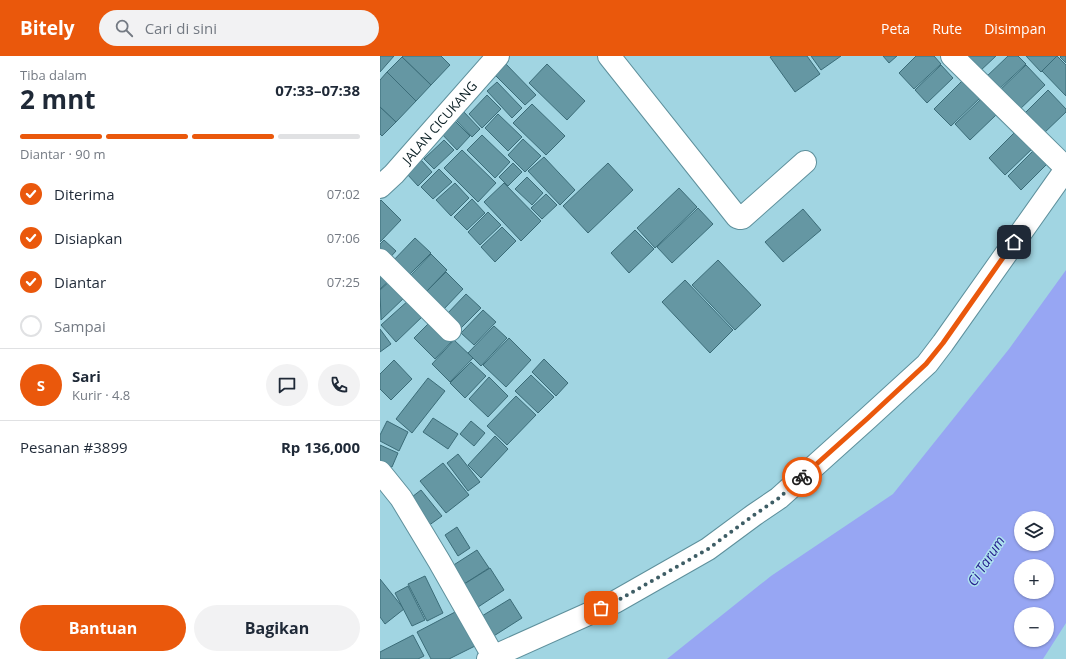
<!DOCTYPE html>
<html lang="id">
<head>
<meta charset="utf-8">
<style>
	:root { --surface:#fff; --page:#f2f2f3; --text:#1f2937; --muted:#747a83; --line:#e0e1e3; --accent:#ea580c }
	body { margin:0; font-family:"Open Sans",sans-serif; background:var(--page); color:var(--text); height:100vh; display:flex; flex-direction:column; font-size:15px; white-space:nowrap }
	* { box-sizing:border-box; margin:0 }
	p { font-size:13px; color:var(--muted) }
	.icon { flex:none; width:22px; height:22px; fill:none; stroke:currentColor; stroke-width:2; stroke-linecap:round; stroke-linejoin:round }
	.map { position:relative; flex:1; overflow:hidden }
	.details { display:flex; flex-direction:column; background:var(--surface); width:380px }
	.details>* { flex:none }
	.controls { position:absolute; left:634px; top:455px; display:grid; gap:8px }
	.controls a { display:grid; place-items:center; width:40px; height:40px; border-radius:50%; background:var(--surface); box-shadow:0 1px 3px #0004; font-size:20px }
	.pin { position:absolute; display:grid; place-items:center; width:34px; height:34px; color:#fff; margin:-17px; border-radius:8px; box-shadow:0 2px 6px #0006 }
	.courier { position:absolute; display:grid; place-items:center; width:40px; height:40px; margin:-20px; border:3px solid #ea580c; border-radius:50%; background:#fff; color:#222; box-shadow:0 1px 5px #0007 }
	.head em { font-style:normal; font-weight:700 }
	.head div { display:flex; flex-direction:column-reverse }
	.head { display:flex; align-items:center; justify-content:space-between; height:68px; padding:0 20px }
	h1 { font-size:26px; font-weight:700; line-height:30px }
	.bar { display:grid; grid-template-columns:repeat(4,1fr); gap:6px 4px; align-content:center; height:48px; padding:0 20px }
	.bar i { height:5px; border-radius:3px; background:var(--line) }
	.bar .on { background:var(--accent) }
	.bar p { grid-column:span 4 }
	.line { display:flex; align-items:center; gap:10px; padding:0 20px; border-top:1px solid var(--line) }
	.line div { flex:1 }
	.round { display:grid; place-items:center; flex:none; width:42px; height:42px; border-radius:21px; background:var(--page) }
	ol { padding:0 20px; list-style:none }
	li { display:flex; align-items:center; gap:12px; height:44px }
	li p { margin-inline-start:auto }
	li .icon { padding:4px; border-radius:50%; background:var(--accent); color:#fff; stroke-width:4 }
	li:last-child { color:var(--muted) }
	li i { width:22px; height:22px; border:2px solid var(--line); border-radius:50% }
	.action { display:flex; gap:8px; margin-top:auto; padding:8px 20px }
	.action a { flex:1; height:46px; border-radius:24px; background:var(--accent); color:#fff; font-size:16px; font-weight:700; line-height:46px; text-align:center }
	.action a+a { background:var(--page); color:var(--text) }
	header { display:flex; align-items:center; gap:24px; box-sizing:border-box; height:56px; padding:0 20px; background:var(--accent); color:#fff }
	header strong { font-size:19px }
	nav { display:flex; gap:22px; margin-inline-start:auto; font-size:14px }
	.search { width:280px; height:36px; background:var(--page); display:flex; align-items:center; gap:10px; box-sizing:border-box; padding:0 14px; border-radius:22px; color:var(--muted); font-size:15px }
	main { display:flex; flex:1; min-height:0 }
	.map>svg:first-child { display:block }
	.water { fill:#97a6f3; fill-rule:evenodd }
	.building { fill:#6597a3; stroke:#3b6c78 }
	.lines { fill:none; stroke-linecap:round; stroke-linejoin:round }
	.minor-casing { stroke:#5e909c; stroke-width:24 }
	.minor { stroke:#fff; stroke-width:22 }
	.done { stroke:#3e5d65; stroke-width:4; stroke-dasharray:0 7.2 }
	.route { stroke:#ea580c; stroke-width:5 }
	.labels { text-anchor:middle; stroke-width:3; stroke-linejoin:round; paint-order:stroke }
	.street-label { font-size:13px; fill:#081d22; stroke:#aee2ef }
	.water-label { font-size:14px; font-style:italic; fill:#27208e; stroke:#aee2ef }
</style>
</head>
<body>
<header>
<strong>Bitely</strong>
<div class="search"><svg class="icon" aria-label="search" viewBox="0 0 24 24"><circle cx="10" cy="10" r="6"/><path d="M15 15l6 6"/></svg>Cari di sini</div>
<nav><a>Peta</a><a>Rute</a><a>Disimpan</a></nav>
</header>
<main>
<section class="details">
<div class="head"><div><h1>2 mnt</h1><p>Tiba dalam</p></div><em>07:33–07:38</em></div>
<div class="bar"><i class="on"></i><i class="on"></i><i class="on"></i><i></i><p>Diantar · 90 m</p></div>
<ol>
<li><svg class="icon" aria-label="check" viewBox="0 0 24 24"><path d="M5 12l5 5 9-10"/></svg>Diterima<p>07:02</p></li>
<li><svg class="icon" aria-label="check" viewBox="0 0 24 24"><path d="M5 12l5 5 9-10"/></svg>Disiapkan<p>07:06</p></li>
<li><svg class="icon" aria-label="check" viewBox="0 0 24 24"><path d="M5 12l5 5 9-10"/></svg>Diantar<p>07:25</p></li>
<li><i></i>Sampai</li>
</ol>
<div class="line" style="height:72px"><b class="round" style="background:var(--accent);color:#fff">S</b><div><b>Sari</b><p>Kurir · 4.8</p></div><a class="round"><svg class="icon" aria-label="chat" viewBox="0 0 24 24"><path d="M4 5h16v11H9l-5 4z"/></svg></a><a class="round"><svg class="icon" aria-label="phone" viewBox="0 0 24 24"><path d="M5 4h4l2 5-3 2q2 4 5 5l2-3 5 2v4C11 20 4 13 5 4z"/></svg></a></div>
<div class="line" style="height:52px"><div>Pesanan #3899</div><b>Rp 136,000</b></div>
<div class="action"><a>Bantuan</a><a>Bagikan</a></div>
</section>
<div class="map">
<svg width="686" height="603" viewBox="0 0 686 603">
	<rect width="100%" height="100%" fill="#a1d5e2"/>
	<path class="water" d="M686,214v353l-23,36h-376l104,-83 122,-82 116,-145zM641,462h26v26h-26zM641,510h26v26h-26zM641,558h26v26h-26z"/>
	<g class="building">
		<path d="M0,0h14l-14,16z"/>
		<path d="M23,0h38l9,9 -19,20 -29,-28z"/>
		<path d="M392,0h35l13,18 -25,18 -25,-35z"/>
		<path d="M431,0h30l-20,14z"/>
		<path d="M503,0h14l-8,7z"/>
		<path d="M536,0h18l7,8 -27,25 -15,-16z"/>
		<path d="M583,0h33l-17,16z"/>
		<path d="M628,0h10l8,8 -29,27 -12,-13z"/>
		<path d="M646,0h31l-16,16z"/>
		<path d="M677,0l9,9v31l-24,-25z"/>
		<path d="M681,0h5v7l-6,-6z"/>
		<path d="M22,1l29,28 -15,16 -29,-29z"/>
		<path d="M124,6l32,33 -11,10 -32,-32z"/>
		<path d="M167,8l38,37 -18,19 -38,-37z"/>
		<path d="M561,9l12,13 -26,25 -12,-13z"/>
		<path d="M646,9l19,20 -29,28 -19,-20z"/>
		<path d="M7,16l29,29 -20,21 -16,-15v-27z"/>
		<path d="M583,24l18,17 -30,29 -17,-17z"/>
		<path d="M117,26l25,26 -10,10 -25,-27z"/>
		<path d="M668,34l18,19v3l-24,23 -19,-20z"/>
		<path d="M107,39l14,14 -19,19 -13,-14z"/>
		<path d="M601,43l15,16 -26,25 -15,-16z"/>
		<path d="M152,48l33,32 -19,19 -33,-32z"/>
		<path d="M0,51l16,15 -14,14 -2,-2z"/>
		<path d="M83,55l17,18 -8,8 -17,-18z"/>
		<path d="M118,58l24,23 -14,14 -23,-23z"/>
		<path d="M73,63l17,17 -13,14 -17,-18z"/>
		<path d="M637,74l17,17 -29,28 -16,-17z"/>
		<path d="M102,79l28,27 -15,16 -28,-28z"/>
		<path d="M143,83l18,17 -16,16 -17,-17z"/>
		<path d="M64,84l10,10 -20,19 -10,-10z"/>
		<path d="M655,93l13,14 -27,27 -13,-14z"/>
		<path d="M82,94l34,33 -18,19 -34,-34z"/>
		<path d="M164,101l31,33 -15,15 -32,-34z"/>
		<path d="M41,104l11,12 -14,14 -11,-12z"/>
		<path d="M133,107l9,9 -14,14 -9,-9z"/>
		<path d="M228,107l25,27 -45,43 -25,-27z"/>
		<path d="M59,113l13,13 -19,17 -12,-12z"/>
		<path d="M147,121l16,16 -11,12 -17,-16z"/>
		<path d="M75,127l14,15 -18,18 -15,-16z"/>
		<path d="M124,127l37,38 -20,20 -37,-39z"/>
		<path d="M299,132l18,19 -42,41 -18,-20z"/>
		<path d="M166,138l11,11 -15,14 -11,-11z"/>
		<path d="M92,143l13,14 -18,17 -13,-13z"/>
		<path d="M1,144l20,20 -21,22v-41z"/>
		<path d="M318,152l15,16 -41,39 -15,-16z"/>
		<path d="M423,153l18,21 -38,32 -18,-20z"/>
		<path d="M108,156l13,13 -21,20 -12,-13z"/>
		<path d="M122,171l14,14 -21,21 -14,-15z"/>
		<path d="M255,174l19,19 -25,24 -18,-20z"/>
		<path d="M35,182l16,15 -26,26 -15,-15z"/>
		<path d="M4,184l12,11 -10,11 -6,-5v-13z"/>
		<path d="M51,198l16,16 -21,22 -16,-16z"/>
		<path d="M338,204l43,45 -26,25 -43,-45z"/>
		<path d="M0,213l10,11 -10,9z"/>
		<path d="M66,216l17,17 -20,21 -18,-17z"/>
		<path d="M11,224l15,16 -25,24 -1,-30z"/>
		<path d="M305,224l48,50 -23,23 -48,-51z"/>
		<path d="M86,238l15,14 -21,21 -14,-14z"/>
		<path d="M30,243l14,16 -28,27 -15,-17z"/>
		<path d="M103,254l13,12 -22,23 -13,-12z"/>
		<path d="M53,263l21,20 -19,20 -21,-21z"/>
		<path d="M114,270l13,12 -26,28 -13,-13z"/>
		<path d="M0,273l11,15 -11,8z"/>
		<path d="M129,282l22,22 -25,27 -23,-22z"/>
		<path d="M74,284l19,18 -23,24 -18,-18z"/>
		<path d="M164,303l24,24 -12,13 -24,-24z"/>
		<path d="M14,304l18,19 -21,21 -11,-11v-15z"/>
		<path d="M91,306l15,14 -21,22 -15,-15z"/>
		<path d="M151,319l23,22 -16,16 -23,-22z"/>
		<path d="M109,321l19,19 -20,21 -19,-18z"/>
		<path d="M48,322l17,13 -33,42 -16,-14z"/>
		<path d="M136,340l20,19 -29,30 -20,-19z"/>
		<path d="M53,362l25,16 -10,15 -25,-17z"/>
		<path d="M7,365l21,11 -9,19 -19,-10v-6z"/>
		<path d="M91,365l14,12 -11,13 -14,-12z"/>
		<path d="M115,380l13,13 -27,29 -13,-13z"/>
		<path d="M0,389l18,8 -6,14 -12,-5z"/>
		<path d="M78,398l22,28 -12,9 -21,-28z"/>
		<path d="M63,407l26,32 -23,18 -26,-32z"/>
		<path d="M41,434l21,26 -14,10 -20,-26z"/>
		<path d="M77,471l13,21 -12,8 -13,-21z"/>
		<path d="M97,494l12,18 -28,18 -12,-18z"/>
		<path d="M110,512l14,22 -29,19 -14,-23z"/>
		<path d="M45,520l18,37 -16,8 -19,-37z"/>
		<path d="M0,523l24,30 -19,15 -5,-7z"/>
		<path d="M28,530l17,34 -13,6 -17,-33z"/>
		<path d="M130,543l12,19 -33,21 -12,-20z"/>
		<path d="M77,555l18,35 -26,13h-18l-14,-27z"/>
		<path d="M33,579l11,21 -6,3h-38v-7z"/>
	</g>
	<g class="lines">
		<defs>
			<g id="minor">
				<path d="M229,0l128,161 3,1h2l63,-56"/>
				<path d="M572,0l114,112"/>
				<path id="s1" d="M0,131l14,-13 104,-118"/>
				<path d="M0,204l70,70"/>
				<path d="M0,416l21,26 38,63 54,95"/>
				<path d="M108,603l127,-57 93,-53 46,-34 25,-17 89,-80 59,-54 16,-21 123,-174"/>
			</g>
		</defs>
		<use href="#minor" class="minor-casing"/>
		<use href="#minor" class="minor"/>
	</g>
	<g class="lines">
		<path class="done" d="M221,552l14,-6 93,-53 46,-34 25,-17 23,-21"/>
		<path class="route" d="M422,421l66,-59 58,-54 17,-21 71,-101"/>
	</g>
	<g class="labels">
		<g class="street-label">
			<text dy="5" stroke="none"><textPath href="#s1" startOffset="88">JALAN CICUKANG</textPath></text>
		</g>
		<g class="water-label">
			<text transform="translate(606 505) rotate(-57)" y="5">Ci Tarum</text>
		</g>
	</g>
</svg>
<div class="controls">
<a><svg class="icon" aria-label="layers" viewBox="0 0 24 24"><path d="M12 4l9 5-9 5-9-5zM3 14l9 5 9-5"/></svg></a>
<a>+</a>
<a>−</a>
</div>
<div class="pin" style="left:221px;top:552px;background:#ea580c"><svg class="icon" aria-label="bag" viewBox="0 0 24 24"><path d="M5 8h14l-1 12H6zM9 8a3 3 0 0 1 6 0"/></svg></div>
<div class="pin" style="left:634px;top:186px;background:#1f2937"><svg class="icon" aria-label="home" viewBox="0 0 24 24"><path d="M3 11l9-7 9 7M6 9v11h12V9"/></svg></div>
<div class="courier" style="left:422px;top:421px"><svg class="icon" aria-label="bike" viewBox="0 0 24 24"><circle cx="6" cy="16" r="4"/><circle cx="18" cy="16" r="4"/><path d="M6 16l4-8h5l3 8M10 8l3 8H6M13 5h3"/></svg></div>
</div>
</main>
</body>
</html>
